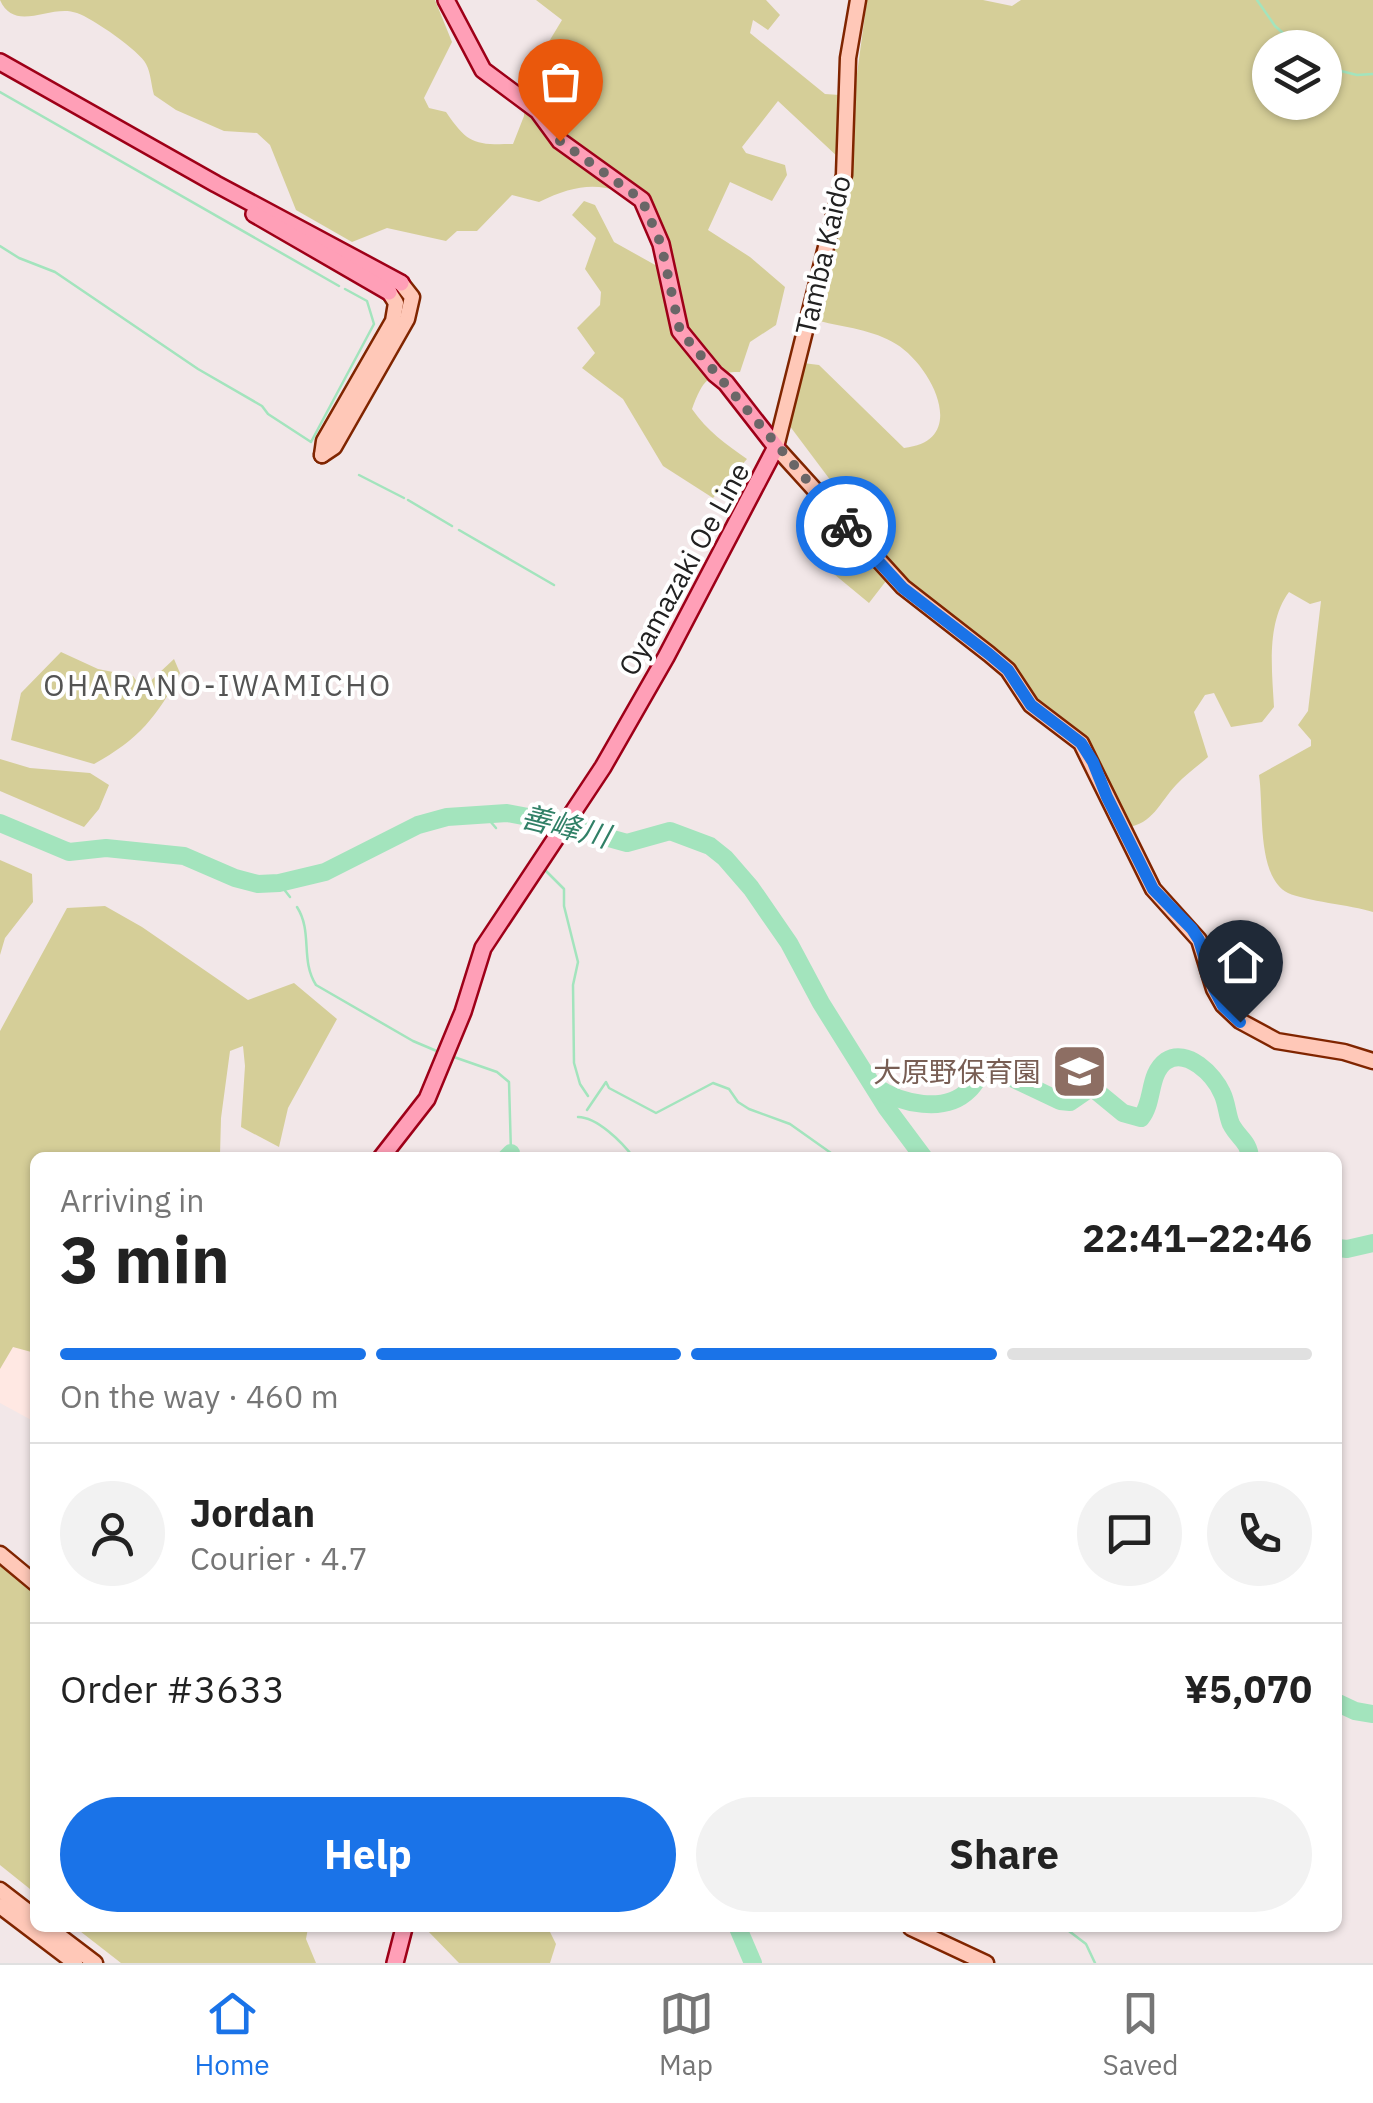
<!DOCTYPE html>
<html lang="en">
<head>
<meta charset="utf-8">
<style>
	:root { --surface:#fff; --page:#f2f2f2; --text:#222; --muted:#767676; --line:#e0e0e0; --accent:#1a73e8 }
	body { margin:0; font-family:"IBM Plex Sans","Noto Sans JP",sans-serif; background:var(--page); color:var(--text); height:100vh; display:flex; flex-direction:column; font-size:38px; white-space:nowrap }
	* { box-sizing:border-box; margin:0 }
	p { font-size:32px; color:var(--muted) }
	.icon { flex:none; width:55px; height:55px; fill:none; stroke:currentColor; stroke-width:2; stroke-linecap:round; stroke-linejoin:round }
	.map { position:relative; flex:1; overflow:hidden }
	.panel { position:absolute; left:30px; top:1152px; width:1312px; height:780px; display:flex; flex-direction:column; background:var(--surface); border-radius:15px; box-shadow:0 2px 8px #0004 }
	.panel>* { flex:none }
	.buttons { position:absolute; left:1252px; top:30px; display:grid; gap:20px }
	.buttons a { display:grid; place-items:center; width:90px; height:90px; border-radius:50%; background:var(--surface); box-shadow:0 2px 8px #0004; font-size:50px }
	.pin { position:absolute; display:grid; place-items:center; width:85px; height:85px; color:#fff; margin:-102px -42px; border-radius:50% 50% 50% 0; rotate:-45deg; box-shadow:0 0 10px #0007 }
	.pin .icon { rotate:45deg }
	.courier { position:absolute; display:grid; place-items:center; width:100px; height:100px; margin:-50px; border:8px solid #1a73e8; border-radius:50%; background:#fff; color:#222; box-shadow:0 2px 12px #0007 }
	.headline em { font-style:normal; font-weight:700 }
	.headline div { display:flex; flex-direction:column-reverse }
	.headline { display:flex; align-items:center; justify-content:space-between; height:170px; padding:0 30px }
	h1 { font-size:65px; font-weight:700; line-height:75px }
	.bar { display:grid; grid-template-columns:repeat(4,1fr); gap:15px 10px; align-content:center; height:120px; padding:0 30px }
	.bar i { height:12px; border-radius:8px; background:var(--line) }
	.bar .active { background:var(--accent) }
	.bar p { grid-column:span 4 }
	.line { display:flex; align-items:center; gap:25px; padding:0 30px; border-top:2px solid var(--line) }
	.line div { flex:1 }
	.round { display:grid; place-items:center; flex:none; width:105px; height:105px; border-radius:52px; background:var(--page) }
	.cta { display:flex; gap:20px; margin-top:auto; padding:20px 30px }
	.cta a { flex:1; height:115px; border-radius:60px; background:var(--accent); color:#fff; font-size:40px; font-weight:700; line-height:115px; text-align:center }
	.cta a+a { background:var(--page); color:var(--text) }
	.tab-bar { display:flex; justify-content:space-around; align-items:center; height:140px; border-top:2px solid var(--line); background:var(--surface); font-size:28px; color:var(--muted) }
	.tab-bar a { display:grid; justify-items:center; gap:5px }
	.tab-bar .active { color:var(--accent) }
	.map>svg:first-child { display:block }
	.education { fill:#ffe8e3 }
	.forest { fill:#d5ce98; fill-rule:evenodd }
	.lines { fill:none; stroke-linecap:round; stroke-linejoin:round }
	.stream { stroke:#a3e4bd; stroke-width:2.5 }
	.river { stroke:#a3e4bd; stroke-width:18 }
	.secondary-casing { stroke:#802500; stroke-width:19 }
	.primary-casing { stroke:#9e0018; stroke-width:20 }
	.secondary { stroke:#ffc8b8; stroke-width:14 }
	.primary { stroke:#ff9fb7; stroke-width:15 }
	.done { stroke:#6a6667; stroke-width:10; stroke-dasharray:0 18 }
	.route { stroke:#1a73e8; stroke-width:12 }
	.labels { text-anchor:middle; stroke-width:8; stroke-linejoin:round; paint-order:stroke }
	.street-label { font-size:28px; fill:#212121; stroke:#fff }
	.education-label { font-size:28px; fill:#785e54; stroke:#fff; text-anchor:end }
	.neighbourhood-label { font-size:30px; letter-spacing:2.5px; fill:#545454; stroke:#fff }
	.water-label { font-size:30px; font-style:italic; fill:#318067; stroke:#fff }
</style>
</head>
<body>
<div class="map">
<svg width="1373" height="1963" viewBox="0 0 1373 1963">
	<rect width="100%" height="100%" fill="#f2e7e8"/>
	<path class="education" d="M35,1284v138l-35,-19v-83z"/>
	<g class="forest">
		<path d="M0,0h435l17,42 -28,56 5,10 17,4c22,32 28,33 67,32l11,-28v-33l38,-63 -26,-20h230l14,15 -12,15 -15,-10 -3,13 75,61 29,2 13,-96h116l29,6 9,-6h352v912c-22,-7 -68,-11 -85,-19 -32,-16 -24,-85 -29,-118l52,-29v-6l-13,-15 10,-14 13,-110 -11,3 -21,-12c-23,31 -17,78 -15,115l-12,15 -31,5 -17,-34 -9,2 -11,17 14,45c-10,9 -23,18 -32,28 -16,17 -24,40 -49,42l-41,-84 -51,-39 -47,-57 -102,-66 -17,22 -46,-38 30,-37 -23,-25 1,-22 -42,-56 14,-62 16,2 85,83c67,-7 27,-83 -8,-104 -22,-14 -52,-17 -77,-23 -8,-36 21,-102 35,-138l-15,-25 -61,-57 -36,46 4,6 39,12 2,10 -15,26 -42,-19 -22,48 42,27 35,30 -9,38 -26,17 -10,30c-32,0 -37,8 -48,37 15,22 34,35 55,50l-34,39 -50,-32 -40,-67 -41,-31 13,-15 -18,-25 23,-23 1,-13 -16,-23 11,-31 -24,-23 12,-14 11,4 19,37 43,24 11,-10 -17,-49c-42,-25 -67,-27 -112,-5l-27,-7 -35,36h-20l-11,10 -59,-13 -35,14 -56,-32 -26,-65 -13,-12 -33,-2 -48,-21 -22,-15c-3,-10 -3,-22 -8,-31 -6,-13 -54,-46 -69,-51 -26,-10 -62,21 -77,-13zM1270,48h55v54h-55z"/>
		<path d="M61,652l37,17 35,7 9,13 32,-30 6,14c-22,43 -42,67 -86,91l-83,-24 10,-47z"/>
		<path d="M0,759l30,9 60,5 19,12 -10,24 -15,18 -84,-36z"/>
		<path d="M0,860l32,14 1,28 -28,36 -5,17z"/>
		<path d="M105,906l37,21 106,73 46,-17 43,36 -49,89 -9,39 -38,-20 4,-61 -2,-20 -13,5 -9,67 -1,37 -185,3v195l-22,-6 -13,22v-338l67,-123z"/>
		<path d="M0,1560l35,32v301l-35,-28z"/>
		<path d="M76,1928h232l-2,11 10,24h-195z"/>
		<path d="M425,1928h123l8,16 -6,19h-91z"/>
	</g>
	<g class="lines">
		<g class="stream">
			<path d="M1257,0l18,26 25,22"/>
			<path d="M1325,67l32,8 16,-1"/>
			<path d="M0,92l339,194"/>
			<path d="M0,246l19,12 36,14 143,97 64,37 6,8 43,28 63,-118 -7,-23 -22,-12"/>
			<path d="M359,475l45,23"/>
			<path d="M408,500l44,26"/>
			<path d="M459,530l95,55"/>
			<path d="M484,814l12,14"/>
			<path d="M543,868l21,21v17l14,56 -5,23 1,78 6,21 8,12"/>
			<path d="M279,883l11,14"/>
			<path d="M297,907c16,25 3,53 19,78l97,56 26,11"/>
			<path d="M451,1056l46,16 12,10 2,71 4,5"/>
			<path d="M587,1110l19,-28 3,6 47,25 57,-30 16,6 9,13 11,7 41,15 48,34"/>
			<path d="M578,1117c19,0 44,25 56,41"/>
			<path d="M1065,1928l21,16 9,19"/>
		</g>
		<g class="river">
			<path d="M0,823l69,29 37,-4 78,8 51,22 23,6 21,-1 46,-11 93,-47 29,-8 60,-4 37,7 83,23 43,-12 40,15 15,12 26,30 38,55 32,60 65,104 38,51"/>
			<path d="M876,1087c25,17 69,27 93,3 6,-6 10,-14 15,-20l9,-1 67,32 10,1 19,-13 6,1 28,23 18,5c13,-16 7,-44 25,-57 21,-14 48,14 56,32 5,10 5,22 9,31 7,14 18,17 19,34"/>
			<path d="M506,1158l5,-5"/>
			<path d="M1338,1248l9,1 26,-6"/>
			<path d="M1338,1703l17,8 18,3"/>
			<path d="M738,1928l15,35"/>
		</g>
		<defs>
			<g id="secondary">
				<path d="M858,0l-10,58 -4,117 -68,272 127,140 86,67 19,16 23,35 50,38 72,146 46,51 15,49 9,16 17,16 37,20 67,11 29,9"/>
				<path d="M322,455l12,-8 73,-128 5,-22 -11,-14"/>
				<path d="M322,455l2,-14 69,-120 3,-18 -7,-11"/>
				<path d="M0,1554l35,29"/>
				<path d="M0,1890l35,27"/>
				<path d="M0,1906l75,57"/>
				<path d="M49,1928l46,35"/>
				<path d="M911,1928l75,35"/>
			</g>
			<g id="primary">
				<path d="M0,62l216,122 185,99"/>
				<path d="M254,214l135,78"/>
				<path d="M381,1158l46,-59 36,-87 20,-64 120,-181 63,-110 110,-210 -50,-64 -11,-9 -35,-43 -19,-87 -19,-44 -82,-59 -22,-30 -55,-41 -37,-70"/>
				<path d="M395,1963l9,-35"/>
			</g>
		</defs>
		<use href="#secondary" class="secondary-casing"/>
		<use href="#primary" class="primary-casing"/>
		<use href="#secondary" class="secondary"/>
		<use href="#primary" class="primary"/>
	</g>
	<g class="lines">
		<path class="done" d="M560,141l82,59 19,44 19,87 166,195"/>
		<path class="route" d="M846,526l57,62 86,66 19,16 23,35 50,38 12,19 14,35 46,92 39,40 7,11 15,49 9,17 17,16"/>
	</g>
	<defs>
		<symbol id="school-square" viewBox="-11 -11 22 22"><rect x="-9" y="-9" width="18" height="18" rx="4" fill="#8d6e63" stroke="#fff"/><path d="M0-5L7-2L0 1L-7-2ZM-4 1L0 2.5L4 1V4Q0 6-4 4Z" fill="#fff"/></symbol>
	</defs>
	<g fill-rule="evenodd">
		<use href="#school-square" x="1048" y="1040" width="63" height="63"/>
	</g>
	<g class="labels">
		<g class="street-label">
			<text transform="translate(823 255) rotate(-77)" y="10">Tamba Kaido</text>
			<text transform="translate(684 569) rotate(-61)" y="10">Oyamazaki Oe Line</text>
		</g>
		<g class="education-label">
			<text x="1041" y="1082">大原野保育園</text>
		</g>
		<g class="neighbourhood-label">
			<text x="218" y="696">OHARANO-IWAMICHO</text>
		</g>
		<g class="water-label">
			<text transform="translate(565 827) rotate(14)" y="10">善峰川</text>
		</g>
	</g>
</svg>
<div class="buttons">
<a><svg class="icon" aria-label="layers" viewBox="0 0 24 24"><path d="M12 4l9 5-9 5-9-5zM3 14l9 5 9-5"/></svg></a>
</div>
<div class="pin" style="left:560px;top:141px;background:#ea580c"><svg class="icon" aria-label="bag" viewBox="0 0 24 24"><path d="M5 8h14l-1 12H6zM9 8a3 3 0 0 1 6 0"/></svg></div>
<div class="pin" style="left:1240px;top:1022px;background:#1f2937"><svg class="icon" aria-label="home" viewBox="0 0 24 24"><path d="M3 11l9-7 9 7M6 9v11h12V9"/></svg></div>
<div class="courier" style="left:846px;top:526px"><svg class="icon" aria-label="bike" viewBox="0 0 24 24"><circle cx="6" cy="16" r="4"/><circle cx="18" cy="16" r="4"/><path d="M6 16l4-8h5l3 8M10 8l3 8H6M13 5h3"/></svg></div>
<section class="panel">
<div class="headline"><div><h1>3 min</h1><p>Arriving in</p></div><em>22:41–22:46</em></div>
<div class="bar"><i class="active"></i><i class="active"></i><i class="active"></i><i></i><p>On the way · 460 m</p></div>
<div class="line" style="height:180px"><a class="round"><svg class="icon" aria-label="person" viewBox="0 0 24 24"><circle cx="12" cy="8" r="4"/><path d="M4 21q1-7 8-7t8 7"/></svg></a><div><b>Jordan</b><p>Courier · 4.7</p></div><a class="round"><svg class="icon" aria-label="chat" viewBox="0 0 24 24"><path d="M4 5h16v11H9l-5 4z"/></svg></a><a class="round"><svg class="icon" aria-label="phone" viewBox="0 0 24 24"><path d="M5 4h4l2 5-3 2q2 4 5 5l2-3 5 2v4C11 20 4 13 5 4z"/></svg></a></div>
<div class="line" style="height:130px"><div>Order #3633</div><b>¥5,070</b></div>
<div class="cta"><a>Help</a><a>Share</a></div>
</section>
</div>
<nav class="tab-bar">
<a class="active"><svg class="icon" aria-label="home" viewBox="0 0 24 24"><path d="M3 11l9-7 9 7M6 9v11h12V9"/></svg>Home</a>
<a><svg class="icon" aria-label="map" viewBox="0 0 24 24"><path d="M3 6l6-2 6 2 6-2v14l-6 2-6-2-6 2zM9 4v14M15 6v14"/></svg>Map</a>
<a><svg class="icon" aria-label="saved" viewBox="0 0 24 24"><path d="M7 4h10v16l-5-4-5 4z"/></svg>Saved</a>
</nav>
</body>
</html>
